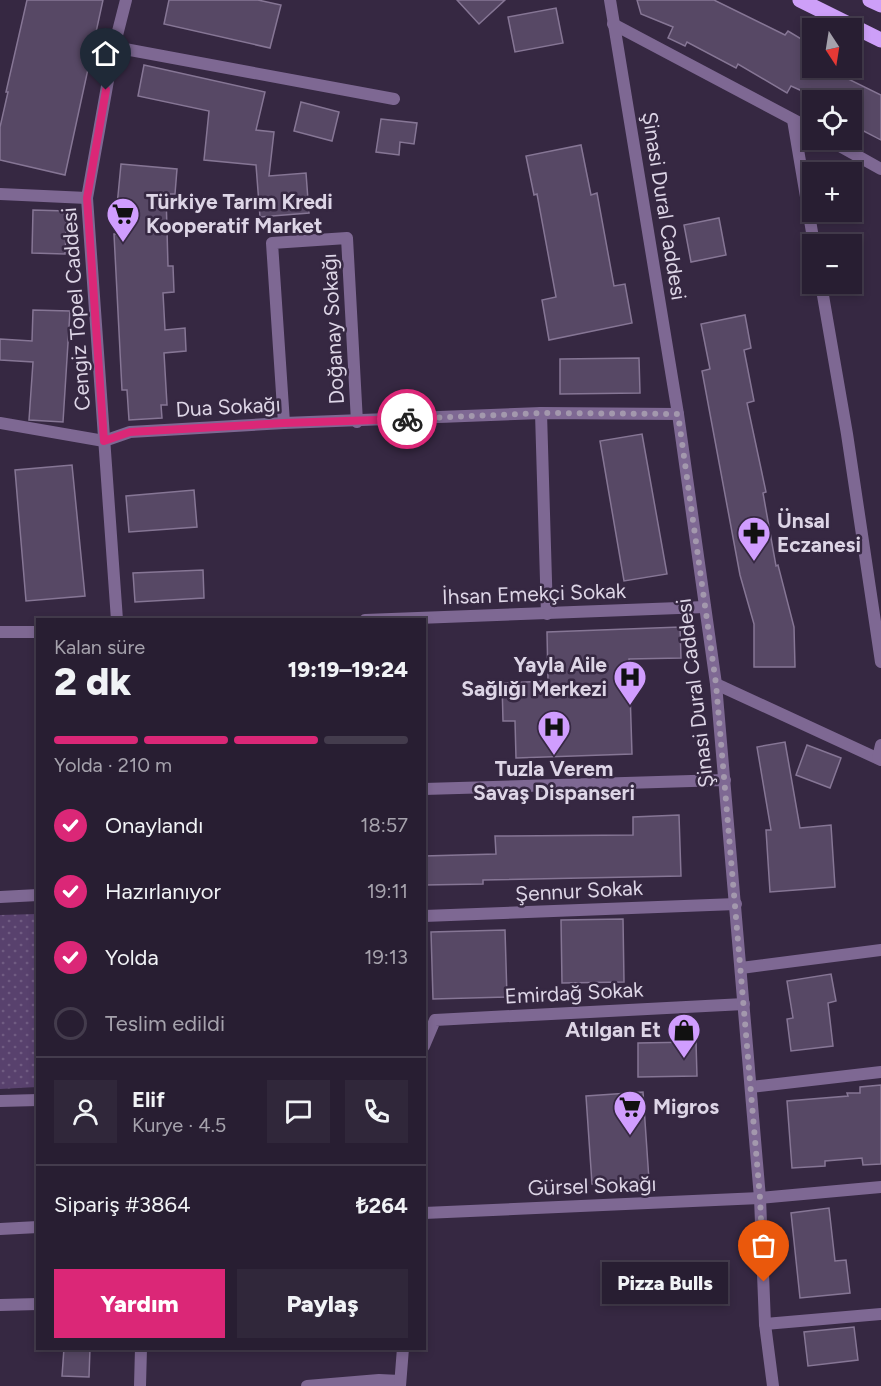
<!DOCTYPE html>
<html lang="tr">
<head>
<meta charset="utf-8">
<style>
	:root { --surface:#281e32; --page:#30273a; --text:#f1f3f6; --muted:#a5a2ac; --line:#443c4d; --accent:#db2777 }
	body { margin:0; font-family:Figtree,sans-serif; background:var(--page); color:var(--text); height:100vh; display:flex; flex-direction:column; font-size:22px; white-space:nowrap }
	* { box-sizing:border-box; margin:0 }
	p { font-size:20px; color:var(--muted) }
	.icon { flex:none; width:33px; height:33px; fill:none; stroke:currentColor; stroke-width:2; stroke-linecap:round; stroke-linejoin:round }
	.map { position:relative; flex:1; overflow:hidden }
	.details { position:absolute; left:36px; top:618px; width:390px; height:732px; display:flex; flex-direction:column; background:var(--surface); border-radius:0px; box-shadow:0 3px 9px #0003,0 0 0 2px var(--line) }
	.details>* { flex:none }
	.needle { width:39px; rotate:168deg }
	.controls { position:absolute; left:802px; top:18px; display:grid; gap:12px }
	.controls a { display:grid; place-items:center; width:60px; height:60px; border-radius:0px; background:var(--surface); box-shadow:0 3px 9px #0003,0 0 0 2px var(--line); font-size:30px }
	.pin { position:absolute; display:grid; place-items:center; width:51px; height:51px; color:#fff; margin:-62px -26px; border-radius:50% 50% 50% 0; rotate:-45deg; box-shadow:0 0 6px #0007 }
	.pin .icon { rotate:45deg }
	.courier { position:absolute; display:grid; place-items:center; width:60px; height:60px; margin:-30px; border:4px solid #db2777; border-radius:50%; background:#fff; color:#222; box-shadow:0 2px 8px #0007 }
	.bubble { position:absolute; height:42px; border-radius:0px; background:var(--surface); box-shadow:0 3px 9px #0003,0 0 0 2px var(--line); font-size:20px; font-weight:800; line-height:42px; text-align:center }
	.headline em { font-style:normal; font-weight:800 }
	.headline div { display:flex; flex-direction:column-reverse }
	.headline { display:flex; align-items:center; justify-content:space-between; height:102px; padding:0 18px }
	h1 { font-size:39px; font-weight:800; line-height:45px }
	.bar { display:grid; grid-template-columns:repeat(4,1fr); gap:9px 6px; align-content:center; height:72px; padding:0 18px }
	.bar i { height:8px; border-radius:4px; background:var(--line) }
	.bar .selected { background:var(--accent) }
	.bar p { grid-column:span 4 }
	.line { display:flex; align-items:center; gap:15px; padding:0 18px; border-top:2px solid var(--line) }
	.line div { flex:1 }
	.round { display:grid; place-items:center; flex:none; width:63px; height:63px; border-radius:0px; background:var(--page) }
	ol { padding:0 18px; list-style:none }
	li { display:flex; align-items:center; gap:18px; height:66px }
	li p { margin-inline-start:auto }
	li .icon { padding:6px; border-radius:50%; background:var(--accent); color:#fff; stroke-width:4 }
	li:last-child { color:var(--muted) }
	li i { width:33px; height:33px; border:3px solid var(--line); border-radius:50% }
	.button { display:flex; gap:12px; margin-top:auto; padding:12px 18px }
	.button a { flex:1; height:69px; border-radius:0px; background:var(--accent); color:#fff; font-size:24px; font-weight:800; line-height:69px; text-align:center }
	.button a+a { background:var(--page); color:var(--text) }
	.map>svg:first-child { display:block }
	.grass { fill:url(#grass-dots) }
	.building { fill:#574865; stroke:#867695; stroke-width:1.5 }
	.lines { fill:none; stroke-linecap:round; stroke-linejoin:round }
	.minor { stroke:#7e6893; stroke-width:12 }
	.tertiary { stroke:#7e6893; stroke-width:12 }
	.primary { stroke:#cd9ff8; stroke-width:15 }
	.done { stroke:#a398ad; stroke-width:6; stroke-dasharray:0 10.8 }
	.route { stroke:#db2777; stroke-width:8 }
	.labels { text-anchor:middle; stroke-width:5; stroke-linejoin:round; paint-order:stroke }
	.poi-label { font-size:21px; font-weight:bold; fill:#ddd5e6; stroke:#362842; text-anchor:start }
	.street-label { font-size:21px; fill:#ddd5e6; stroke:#362842 }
</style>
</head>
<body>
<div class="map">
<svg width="881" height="1386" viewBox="0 0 881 1386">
	<defs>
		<pattern id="grass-dots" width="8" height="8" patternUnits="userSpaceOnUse" patternTransform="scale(1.5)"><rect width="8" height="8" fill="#58416d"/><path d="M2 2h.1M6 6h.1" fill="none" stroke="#705c82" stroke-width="1.8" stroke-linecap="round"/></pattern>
	</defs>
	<rect width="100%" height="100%" fill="#362842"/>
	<path class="grass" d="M37,914v173l-37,2v-174z"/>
	<g class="building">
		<path d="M27,0h76l-38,175 -65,-15v-33l8,-35h-2z"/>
		<path d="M169,0h89l23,5 -11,43 -106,-24z"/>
		<path d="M457,0h48l-26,24z"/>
		<path d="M637,0h77l71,35 3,-4 25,15 -11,22h44l-4,8 39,19v45l-29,-15v-25h-30l-31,-14 -4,7 -49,-29 -2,4 -49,-26 -2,4 -17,-8 5,-11 -32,-13z"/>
		<path d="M556,8l7,35 -48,9 -7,-35z"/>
		<path d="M144,65l121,27 -9,38 18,2 -5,44 37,-3 3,40 -49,4 -4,-52 -52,-5 5,-49 -71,-15z"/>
		<path d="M301,102l38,10 -7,29 -38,-10z"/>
		<path d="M381,119l36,4 -3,21 -14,-2 -1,13 -23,-3z"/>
		<path d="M581,145l10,50 6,-2 17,93 11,-2 7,39 -83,17 -7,-40 14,-3 -19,-103 -3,1 -8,-39z"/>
		<path d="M121,164l56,5 -2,25h-9l2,72h5l1,26 -11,1 2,37 20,-2 1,23 -22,2 3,52h-6l1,13 -33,2 -2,-30h-5l-8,-156h3l-2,-28h2z"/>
		<path d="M33,210l34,1 -2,43 -33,-1z"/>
		<path d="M719,218l7,37 -35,7 -7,-37z"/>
		<path d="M33,310l37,1 -7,111 -34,-2 4,-58 -33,-2v-21l32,2z"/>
		<path d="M745,315l6,33 -7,2 10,51 -7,2 19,89 -3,1 13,73 2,-1 16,62 1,40h-41v-43l-14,-49 -38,-204 8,-2 -9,-45z"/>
		<path d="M639,358l1,35 -80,1v-35z"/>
		<path d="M642,434l25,140 -43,7 -24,-140z"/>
		<path d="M72,465l13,131 -59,5 -11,-131z"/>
		<path d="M194,490l3,37 -68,5 -3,-36z"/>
		<path d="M203,570l1,28 -69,4 -2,-29z"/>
		<path d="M680,627l1,31 -52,1 3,95 -116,4 -1,-37h-12l-1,-38 46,-2 -1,-49z"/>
		<path d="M785,742l15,86 31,-3 4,62 -65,5 -4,-62h5l-14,-83z"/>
		<path d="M807,745l34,13 -11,30 -34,-13z"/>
		<path d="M679,815l2,61 -198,4v4l-59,1v-29l72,-2 -1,-18 138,-1v-18z"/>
		<path d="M623,919l1,63 -62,1 -1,-63z"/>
		<path d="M505,930l2,67 -74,2 -2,-67z"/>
		<path d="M831,974l5,27 -8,2 5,43 -42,5 -4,-32 6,-1 -6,-37z"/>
		<path d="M696,1042l1,34 -59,1v-34z"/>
		<path d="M881,1085v79l-18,1 -1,-7 -37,3v5l-33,2 -5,-67 61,-5 -1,-3h13v-6z"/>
		<path d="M643,1092l6,88 -57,4 -6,-88z"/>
		<path d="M829,1208l6,53 11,-1 4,33 -50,5 -9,-85z"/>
		<path d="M854,1327l4,33 -50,6 -4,-34z"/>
		<path d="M64,1348h26l-1,29 -27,-1z"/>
	</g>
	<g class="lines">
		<g class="minor">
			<path d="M613,24l200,106"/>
			<path d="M114,47l280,52"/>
			<path d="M793,120l21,124"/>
			<path d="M829,140l52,29"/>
			<path d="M0,194l87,4"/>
			<path d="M821,284l26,150 34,228"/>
			<path d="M541,413l6,201"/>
			<path d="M0,423l104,18 26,-9 154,-9 257,-10 137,1"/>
			<path d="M284,423l-12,-180 75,-5 10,184"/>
			<path d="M365,620l340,-13"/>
			<path d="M0,632h38"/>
			<path d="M716,684l165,76"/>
			<path d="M878,758l3,-13"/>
			<path d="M424,789l301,-9"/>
			<path d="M0,897l38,-2"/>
			<path d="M424,916l312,-12"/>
			<path d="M741,968l140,-18"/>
			<path d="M424,1046l11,-26 309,-16"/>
			<path d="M751,1087l130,-15"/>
			<path d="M0,1101l38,-1"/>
			<path d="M424,1213l336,-15 121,-11"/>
			<path d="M0,1229l38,-2"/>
			<path d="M0,1305l38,-1"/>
			<path d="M765,1324l116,-10"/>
			<path d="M307,1386l72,-6 21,1"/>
			<path d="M400,1386l3,-38"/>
		</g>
		<g class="tertiary">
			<path d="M610,0l68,414 38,270 44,514 5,126 8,62"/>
			<path d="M117,620l-30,-422 27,-151 12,-47"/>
			<path d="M140,1386l1,-38"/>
		</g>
		<g class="primary">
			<path d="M800,0l81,40"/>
			<path d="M870,0l11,5"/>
		</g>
	</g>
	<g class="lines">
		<path class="done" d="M407,419l134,-6 137,1 38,270 44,514 4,84"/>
		<path class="route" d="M106,90l-19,108 17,243 26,-9 154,-9 123,-4"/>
	</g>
	<defs>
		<symbol id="supermarket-pin" viewBox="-11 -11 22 30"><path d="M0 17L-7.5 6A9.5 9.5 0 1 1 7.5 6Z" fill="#d09dfe" stroke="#362842"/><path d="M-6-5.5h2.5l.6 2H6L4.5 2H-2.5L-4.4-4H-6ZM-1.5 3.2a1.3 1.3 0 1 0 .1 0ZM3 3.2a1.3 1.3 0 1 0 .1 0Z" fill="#111"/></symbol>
		<symbol id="pharmacy-pin" viewBox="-11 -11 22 30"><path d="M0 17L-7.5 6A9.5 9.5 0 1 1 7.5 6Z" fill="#d09dfe" stroke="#362842"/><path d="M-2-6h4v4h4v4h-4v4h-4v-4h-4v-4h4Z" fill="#111"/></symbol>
		<symbol id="hospital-pin" viewBox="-11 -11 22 30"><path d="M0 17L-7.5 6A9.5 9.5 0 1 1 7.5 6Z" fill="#d09dfe" stroke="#362842"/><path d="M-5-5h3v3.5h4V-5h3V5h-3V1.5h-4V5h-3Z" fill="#111"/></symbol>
		<symbol id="shop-pin" viewBox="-11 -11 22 30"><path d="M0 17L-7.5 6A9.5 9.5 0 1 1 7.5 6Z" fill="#d09dfe" stroke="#362842"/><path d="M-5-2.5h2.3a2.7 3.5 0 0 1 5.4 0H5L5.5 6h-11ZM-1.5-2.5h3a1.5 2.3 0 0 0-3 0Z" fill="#111"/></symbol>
	</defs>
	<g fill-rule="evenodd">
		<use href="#supermarket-pin" x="104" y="195" width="38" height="52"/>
		<use href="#pharmacy-pin" x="735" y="514" width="38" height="52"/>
		<use href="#hospital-pin" x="611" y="658" width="38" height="52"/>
		<use href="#hospital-pin" x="535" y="708" width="38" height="52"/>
		<use href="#shop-pin" x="665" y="1011" width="38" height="52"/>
		<use href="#supermarket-pin" x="611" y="1088" width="38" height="52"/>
	</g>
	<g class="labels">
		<g class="poi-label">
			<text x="146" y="209">Türkiye Tarım Kredi<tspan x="146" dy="24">Kooperatif Market</tspan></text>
			<text x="777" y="528">Ünsal<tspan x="777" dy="24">Eczanesi</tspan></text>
			<text x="607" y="672" text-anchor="end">Yayla Aile<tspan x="607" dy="24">Sağlığı Merkezi</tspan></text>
			<text x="554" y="776" text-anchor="middle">Tuzla Verem<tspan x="554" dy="24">Savaş Dispanseri</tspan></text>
			<text x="661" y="1037" text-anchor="end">Atılgan Et</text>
			<text x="653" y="1114">Migros</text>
		</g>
		<g class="street-label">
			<text transform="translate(664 206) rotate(81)" y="7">Şinasi Dural Caddesi</text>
			<text transform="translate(76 309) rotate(-94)" y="7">Cengiz Topel Caddesi</text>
			<text transform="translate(333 329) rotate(-93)" y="7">Doğanay Sokağı</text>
			<text transform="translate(228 407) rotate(-3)" y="7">Dua Sokağı</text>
			<text transform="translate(534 594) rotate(-2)" y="7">İhsan Emekçi Sokak</text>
			<text transform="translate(695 693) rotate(-97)" y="7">Şinasi Dural Caddesi</text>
			<text transform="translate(579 891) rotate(-3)" y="7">Şennur Sokak</text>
			<text transform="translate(574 993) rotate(-3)" y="7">Emirdağ Sokak</text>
			<text transform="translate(592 1186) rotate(-2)" y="7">Gürsel Sokağı</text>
		</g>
	</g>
</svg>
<div class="controls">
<a><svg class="needle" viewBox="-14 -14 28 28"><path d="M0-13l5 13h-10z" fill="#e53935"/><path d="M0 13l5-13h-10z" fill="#a5a2ac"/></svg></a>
<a><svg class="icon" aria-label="locate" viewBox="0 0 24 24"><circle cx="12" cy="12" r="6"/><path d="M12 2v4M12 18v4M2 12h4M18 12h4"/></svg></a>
<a>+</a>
<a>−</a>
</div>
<div class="pin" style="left:764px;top:1282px;background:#ea580c"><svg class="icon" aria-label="bag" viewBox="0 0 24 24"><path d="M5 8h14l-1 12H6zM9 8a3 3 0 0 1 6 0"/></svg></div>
<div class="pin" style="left:106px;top:90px;background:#1f2937"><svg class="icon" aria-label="home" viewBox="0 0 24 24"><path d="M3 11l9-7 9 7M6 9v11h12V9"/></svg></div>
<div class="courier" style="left:407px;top:419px"><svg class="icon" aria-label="bike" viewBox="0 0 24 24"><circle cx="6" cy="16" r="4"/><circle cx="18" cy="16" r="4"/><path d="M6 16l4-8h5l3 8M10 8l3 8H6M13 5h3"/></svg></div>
<div class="bubble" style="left:602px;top:1262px;width:126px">Pizza Bulls</div>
<section class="details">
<div class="headline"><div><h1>2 dk</h1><p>Kalan süre</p></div><em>19:19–19:24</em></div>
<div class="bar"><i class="selected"></i><i class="selected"></i><i class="selected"></i><i></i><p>Yolda · 210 m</p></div>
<ol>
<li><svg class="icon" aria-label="check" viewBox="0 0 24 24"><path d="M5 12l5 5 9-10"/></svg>Onaylandı<p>18:57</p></li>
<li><svg class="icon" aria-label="check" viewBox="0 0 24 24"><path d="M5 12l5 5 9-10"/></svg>Hazırlanıyor<p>19:11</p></li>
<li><svg class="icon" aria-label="check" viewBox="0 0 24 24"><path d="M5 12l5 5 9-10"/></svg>Yolda<p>19:13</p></li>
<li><i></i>Teslim edildi</li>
</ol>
<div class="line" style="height:108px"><a class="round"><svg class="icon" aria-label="person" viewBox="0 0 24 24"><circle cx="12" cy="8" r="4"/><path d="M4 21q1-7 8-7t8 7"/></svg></a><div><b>Elif</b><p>Kurye · 4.5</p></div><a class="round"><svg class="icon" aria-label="chat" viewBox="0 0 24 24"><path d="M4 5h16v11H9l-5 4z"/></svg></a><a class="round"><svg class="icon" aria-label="phone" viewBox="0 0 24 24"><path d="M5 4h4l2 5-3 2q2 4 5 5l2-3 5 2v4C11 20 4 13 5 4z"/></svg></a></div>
<div class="line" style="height:78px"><div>Sipariş #3864</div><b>₺264</b></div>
<div class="button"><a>Yardım</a><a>Paylaş</a></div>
</section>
</div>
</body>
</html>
